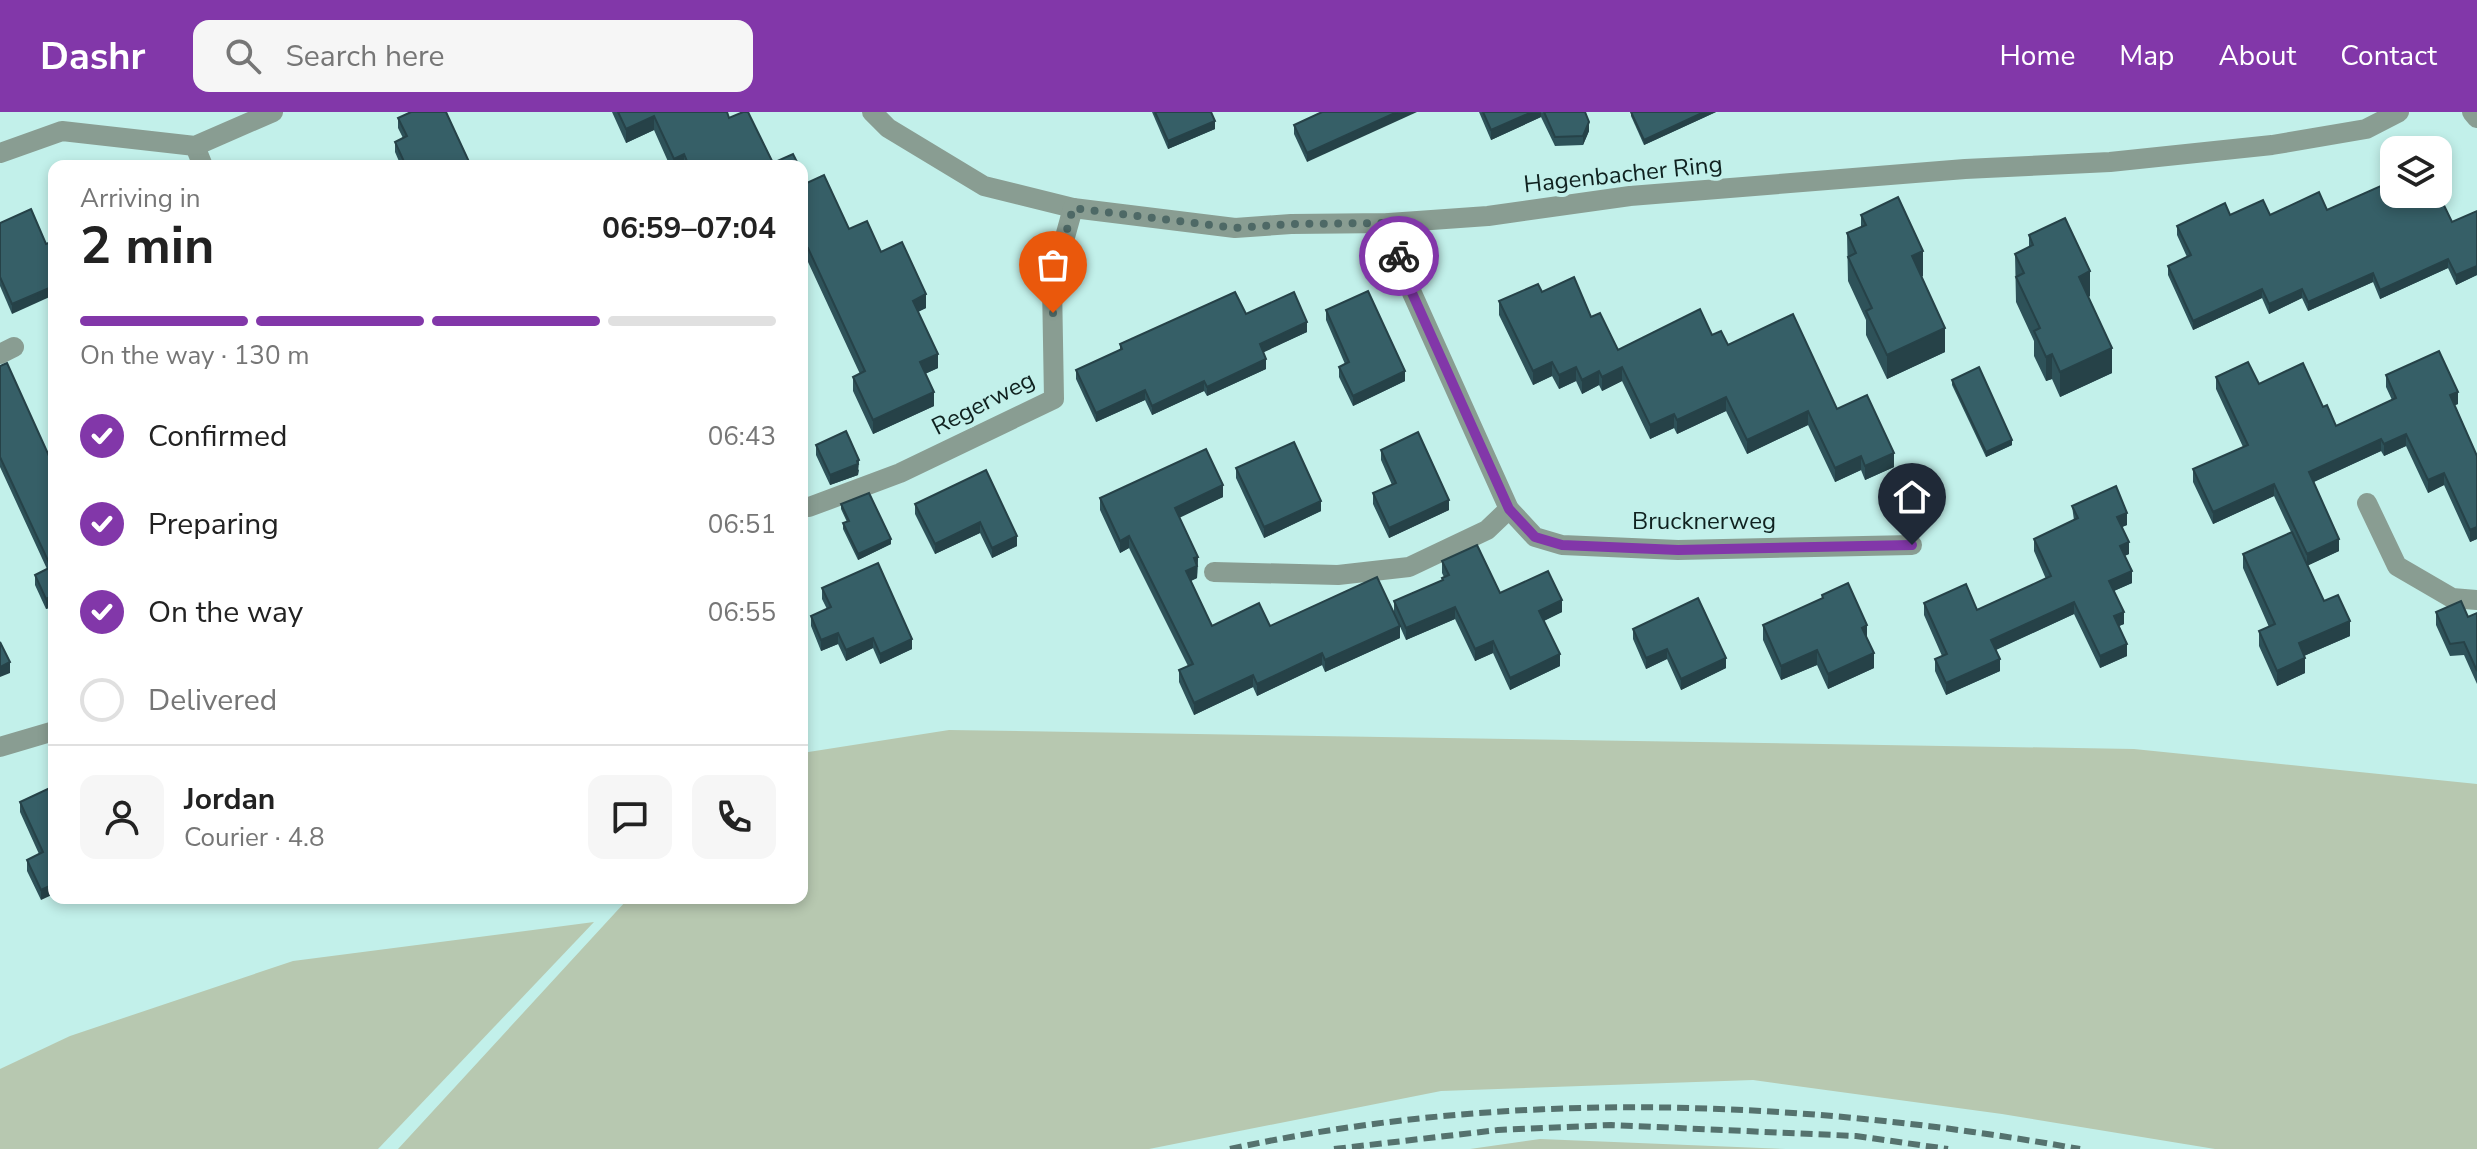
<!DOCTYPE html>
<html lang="en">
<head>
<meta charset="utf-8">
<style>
	:root { --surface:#fff; --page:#f6f6f6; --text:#222; --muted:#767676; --line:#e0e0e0; --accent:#8237a9 }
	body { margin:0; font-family:"Nunito Sans",sans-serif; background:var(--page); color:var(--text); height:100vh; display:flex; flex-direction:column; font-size:30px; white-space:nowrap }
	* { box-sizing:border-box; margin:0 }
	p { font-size:26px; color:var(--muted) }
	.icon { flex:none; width:44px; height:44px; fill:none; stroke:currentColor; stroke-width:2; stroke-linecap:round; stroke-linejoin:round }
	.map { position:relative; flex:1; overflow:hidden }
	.drawer { position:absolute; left:48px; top:48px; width:760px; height:744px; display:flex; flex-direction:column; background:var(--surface); border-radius:16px; box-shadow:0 4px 12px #0003 }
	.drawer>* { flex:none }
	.fabs { position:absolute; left:2380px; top:24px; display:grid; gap:16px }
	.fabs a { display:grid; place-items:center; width:72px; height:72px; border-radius:16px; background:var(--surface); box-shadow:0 4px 12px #0003; font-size:40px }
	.pin { position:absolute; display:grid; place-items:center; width:68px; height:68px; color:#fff; margin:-82px -34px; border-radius:50% 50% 50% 0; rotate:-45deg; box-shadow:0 0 8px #0007 }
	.pin .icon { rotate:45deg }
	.courier { position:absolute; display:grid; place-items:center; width:80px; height:80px; margin:-40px; border:6px solid #8237a9; border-radius:50%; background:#fff; color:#222; box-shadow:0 2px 10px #0007 }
	.headline em { font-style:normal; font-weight:700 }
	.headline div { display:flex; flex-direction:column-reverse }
	.headline { display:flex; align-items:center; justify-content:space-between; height:136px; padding:0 32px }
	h1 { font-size:52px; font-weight:700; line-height:60px }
	.bar { display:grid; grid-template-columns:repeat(4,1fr); gap:12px 8px; align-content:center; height:96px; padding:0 32px }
	.bar i { height:10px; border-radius:6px; background:var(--line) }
	.bar .active { background:var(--accent) }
	.bar p { grid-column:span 4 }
	.line { display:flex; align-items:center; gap:20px; padding:0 32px; border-top:2px solid var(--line) }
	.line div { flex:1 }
	.round { display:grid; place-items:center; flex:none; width:84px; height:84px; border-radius:16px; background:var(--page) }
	ol { padding:0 32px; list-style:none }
	li { display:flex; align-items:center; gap:24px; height:88px }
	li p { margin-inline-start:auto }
	li .icon { padding:8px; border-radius:50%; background:var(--accent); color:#fff; stroke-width:4 }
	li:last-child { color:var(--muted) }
	li i { width:44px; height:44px; border:4px solid var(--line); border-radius:50% }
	header { display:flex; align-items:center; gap:48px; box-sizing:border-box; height:112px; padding:0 40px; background:var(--accent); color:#fff }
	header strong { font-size:38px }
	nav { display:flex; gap:44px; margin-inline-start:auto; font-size:28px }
	.search { width:560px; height:72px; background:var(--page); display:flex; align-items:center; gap:20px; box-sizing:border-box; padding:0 28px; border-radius:16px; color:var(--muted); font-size:30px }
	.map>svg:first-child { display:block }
	.green { fill:#b7c8b0 }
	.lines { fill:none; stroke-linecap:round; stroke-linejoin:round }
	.minor { stroke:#899d92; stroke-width:20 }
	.rail { stroke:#55726e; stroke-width:6; stroke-dasharray:12 6; stroke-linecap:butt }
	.wall { fill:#2e5259 }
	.shaded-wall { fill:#264248 }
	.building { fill:#365f67; stroke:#264248; stroke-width:2 }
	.done { stroke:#4e6966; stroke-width:8; stroke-dasharray:0 14.4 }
	.route { stroke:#8237a9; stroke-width:10 }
	.labels { text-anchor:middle; stroke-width:8; stroke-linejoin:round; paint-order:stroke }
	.street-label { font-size:24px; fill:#0f211f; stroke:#c2f0ea }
</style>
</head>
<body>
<header>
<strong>Dashr</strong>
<div class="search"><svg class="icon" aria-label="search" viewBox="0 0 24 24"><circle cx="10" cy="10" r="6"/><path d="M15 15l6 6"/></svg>Search here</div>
<nav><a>Home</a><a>Map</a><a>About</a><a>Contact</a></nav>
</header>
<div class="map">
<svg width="2477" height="1037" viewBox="0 0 2477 1037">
	<rect width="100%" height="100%" fill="#c2f0ea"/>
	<g class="green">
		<path d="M949,618l1185,19 343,35v365h-262l-213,-35 -249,-34 -312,11 -292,58h-751l228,-248 40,-3h136v-145z"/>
		<path d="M594,810l-216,227h-378v-80l70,-33 223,-75z"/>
		<path d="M1540,1027l246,10h-316z"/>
	</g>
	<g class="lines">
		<g class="minor">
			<path d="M872,0l16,16 96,58 89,22 162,20 56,-4 98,-1 99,-7 142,-20 335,-27 145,-7 162,-17 94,-16 33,-17"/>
			<path d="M2472,0l5,6"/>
			<path d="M195,34l8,20"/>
			<path d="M0,41l62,-22 133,15 78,-34"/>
			<path d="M1389,111l23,70 97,216 26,28 27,8 116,5 234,-5"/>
			<path d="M0,242l14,-7"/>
			<path d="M2367,391l30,63 55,32 25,2"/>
			<path d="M802,394l7,1 91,-34 154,-74 -2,-115 21,-76"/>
			<path d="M1214,460l124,3 71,-8 78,-37 22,-21"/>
			<path d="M0,635l54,-16"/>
		</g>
		<g class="rail">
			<path d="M1230,1037c280,-61 569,-50 850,0"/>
			<path d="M1334,1037l164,-19 113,-5 245,11 92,13"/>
		</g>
	</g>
	<g class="wall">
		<path d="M612,0h115l2,6 44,45 26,3h-129l-16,-36 -28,13z"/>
		<path d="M1152,0h59l4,17 -47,20z"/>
		<path d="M1322,0l-15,50 -13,-28v-9z"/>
		<path d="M1479,0h106l4,19 -6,14 -28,1 -14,-29 -50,23z"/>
		<path d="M1631,0h85l-72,33 -13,-29z"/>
		<path d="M398,6l73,48h-70l-6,-14v-10l8,-4 -5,-10z"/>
		<path d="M807,71l42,46 32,23 45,56 -8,4 20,56 -13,6 9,32 -61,28 -20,-43v-14l7,-3 -52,-112z"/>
		<path d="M2400,88l52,22 25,-11v64l-21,10 -8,-17 -68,31 -7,-17 -65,29 -6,-13 -33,16 -7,-16 -69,32 -25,-55v-9l19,-9 -10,-22v-9l53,-11h40l57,-5z"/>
		<path d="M31,97l-19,105 -12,-28v-63z"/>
		<path d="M1861,103l62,61 -2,1 24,75 -58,27 -21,-44v-15l-18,-39 -1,-48 14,-6z"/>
		<path d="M2029,123l61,61 -1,1 23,76 -52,24 -8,-18 -6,2 -12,-25v-15l-18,-39 -1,-48 14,-7z"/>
		<path d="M1542,180l49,25 27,33 94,-15 125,74 57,58 -29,13 -4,-10 -26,12 -27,-57 -61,29 -21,-43 -49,23 -3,-6 -24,11 -28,-58 -20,10 -3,-6 -17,9 -6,-13 -17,8 -7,-13 -19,9 -34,-70v-14z"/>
		<path d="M1326,198l79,71 -52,25 -14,-29v-10l6,-3 -19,-44z"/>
		<path d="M1246,202l61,18 -44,20 3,17 -59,27 -3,-5 -52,24 -7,-15 -49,22 -20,-43v-9l44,-20v-6z"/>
		<path d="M0,254l54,101v139l-8,3 -11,-24v-10l12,-6 -47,-102z"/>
		<path d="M2386,263l72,29 -3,1 22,51v83l-7,3 -26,-57 -16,8 -22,-47 -22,10 -3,-5 -67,31 25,69 -31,14 16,36 26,35 -46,20 1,17 -28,13 -18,-40v-15l10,-4 -26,-59v-14l48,-22 -17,-36 -61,28 -20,-42v-13l50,-22 -27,-58v-12l43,7 64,23 13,19 56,-26 -6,-13z"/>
		<path d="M1952,268l60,65 -26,12 -34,-72z"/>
		<path d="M816,333l43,25 -1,5 -28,10 -14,-30z"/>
		<path d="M1381,338l68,60 -60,28 -16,-34v-11l19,-8 -11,-25z"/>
		<path d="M1236,356l85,43 -57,27 -28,-60z"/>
		<path d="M986,358l31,76 -25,12 -12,-25 -45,21 -20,-40v-10z"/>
		<path d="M1223,385l-44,20 19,40 -1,21 -6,3 21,45h58l130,12 -75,34 -3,-7 -65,31 -4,-9 -59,28 -15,-33v-12l9,-4 -59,-118 -9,5 -20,-43v-12z"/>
		<path d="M841,392l50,40 -33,16 -15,-31v-6l4,-1 -6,-13z"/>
		<path d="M2072,394l55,19 -5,2 7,27 -5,2 8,27 -18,8 10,33 -5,2 8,30 -27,12 -26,-54 -78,36 4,21 -54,24 -11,-24v-12l7,-3 -18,-41v-12l53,7 69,-31 -12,-28v-12l40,-19z"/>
		<path d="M1442,449l58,32 62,19 -18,9 16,45 -50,24 -17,-37 -18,8 -20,-42 -49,21 -12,-27v-12l48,-21v-2l2,-1 -2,-4z"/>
		<path d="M822,476l90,61 -32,15 -7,-16 -27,13 -8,-17 -17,7 -10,-25v-10l16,-7 -5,-10z"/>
		<path d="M1822,483l45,44 7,29 -46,21 -11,-24 -36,15 -18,-40v-15l59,-26z"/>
		<path d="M2436,500l32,5 9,-4v71l-13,-29 -14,1 -14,-31z"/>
		<path d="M1633,517l93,39 -45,22 -14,-31 -21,10 -13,-30z"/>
		<path d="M54,674l-13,114 -14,-29v-11l12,-6 -19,-42v-10z"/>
	</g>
	<g class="shaded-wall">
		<path d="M1397,0h20l-110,50v-9z"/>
		<path d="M1532,0h9v5l-50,23v-10z"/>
		<path d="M1704,0h12l-72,33v-5z"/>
		<path d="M654,4v14l-28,13v-14z"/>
		<path d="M1215,9v8l-47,20v-8z"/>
		<path d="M1589,10v9l-6,14v-9z"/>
		<path d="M684,42v12h-10v-7z"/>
		<path d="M808,136v14l-6,3v-14z"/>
		<path d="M1923,139v25l-11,5v-25z"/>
		<path d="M2448,147v9l-68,31v-9z"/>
		<path d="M2477,154v9l-21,10v-10z"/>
		<path d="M2090,159v25l-11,5v-24z"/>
		<path d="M2373,161v9l-65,29v-9z"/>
		<path d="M54,174v9l-42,19v-10z"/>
		<path d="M2262,177v9l-69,32v-9z"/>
		<path d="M2302,177v9l-33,16v-10z"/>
		<path d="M926,182v14l-13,6v-13z"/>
		<path d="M1307,210v10l-47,22v-10z"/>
		<path d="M1945,216v24l-58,27v-24z"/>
		<path d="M2112,236v25l-52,24v-25z"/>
		<path d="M938,242v14l-18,8v-14z"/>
		<path d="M2052,242v25l-6,2v-24z"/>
		<path d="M1266,247v10l-59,27v-9z"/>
		<path d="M1552,250v14l-19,9v-14z"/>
		<path d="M1576,255v14l-17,8v-14z"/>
		<path d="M1622,255v14l-20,10v-14z"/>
		<path d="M1405,259v10l-52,25v-10z"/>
		<path d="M1599,259v14l-17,9v-14z"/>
		<path d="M1204,269v10l-52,24v-9z"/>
		<path d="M1145,278v10l-49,22v-9z"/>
		<path d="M934,280v14l-61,28v-14z"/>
		<path d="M2458,280v12l-8,3v-12z"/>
		<path d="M1726,285v14l-49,23v-14z"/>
		<path d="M1808,299v14l-61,29v-14z"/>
		<path d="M1674,302v14l-24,11v-14z"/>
		<path d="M2406,322v12l-22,10v-12z"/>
		<path d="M2381,327v12l-72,33v-12z"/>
		<path d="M2012,328v5l-26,12v-5z"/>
		<path d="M1894,341v14l-29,13v-14z"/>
		<path d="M1861,344v14l-26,12v-14z"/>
		<path d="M859,348l-1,15 -28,10v-10z"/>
		<path d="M2444,361v12l-16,8v-13z"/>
		<path d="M2274,372v12l-61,28v-12z"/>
		<path d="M1223,373v12l-48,23v-12z"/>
		<path d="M1449,388v10l-60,28v-10z"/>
		<path d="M1321,389v10l-57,27v-11z"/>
		<path d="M2127,401v12l-10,4v-12z"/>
		<path d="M980,410v11l-45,21v-10z"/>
		<path d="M2477,415v12l-7,3v-12z"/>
		<path d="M1017,424v10l-25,12v-10z"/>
		<path d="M1129,424v12l-9,5v-12z"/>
		<path d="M891,427v5l-33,16v-6z"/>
		<path d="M2339,427v12l-32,15v-12z"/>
		<path d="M2129,430v12l-9,4v-12z"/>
		<path d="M1198,445l-1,21 -11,5v-12l8,-13z"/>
		<path d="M2132,459v12l-23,10v-12z"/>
		<path d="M54,483v11l-8,3v-10z"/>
		<path d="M1562,488v12l-23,11v-12z"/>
		<path d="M2074,490v12l-83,38v-12z"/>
		<path d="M1455,495v12l-49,21v-12z"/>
		<path d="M2124,500v12l-10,4v-12z"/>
		<path d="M2350,509v15l-51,22v-15z"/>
		<path d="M1867,513v15l-5,-12z"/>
		<path d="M1400,514v12l-75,34v-12z"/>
		<path d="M838,521v11l-17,7v-11z"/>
		<path d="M873,526v10l-27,13v-11z"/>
		<path d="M912,527v10l-32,15v-10z"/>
		<path d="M1493,529v12l-18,8v-12z"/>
		<path d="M2127,532v12l-27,12v-12z"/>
		<path d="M1667,537v10l-21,10v-11z"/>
		<path d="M1817,538v15l-36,15v-14z"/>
		<path d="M1322,541v12l-65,31v-12z"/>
		<path d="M1874,541v15l-46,21v-15z"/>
		<path d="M1560,542v12l-50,24v-12z"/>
		<path d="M1726,546v10l-45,22v-11z"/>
		<path d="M2305,546v15l-28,13v-15z"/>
		<path d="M2000,547v12l-54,24v-12z"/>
		<path d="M10,550v11l-10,4v-10z"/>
		<path d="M1253,563v12l-59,28v-12z"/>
		<path d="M54,772v10l-13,6v-10z"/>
	</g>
	<g class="building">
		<path d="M411,0h35l25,54h-65l-11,-24 12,-6 -9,-18z"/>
		<path d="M618,0h109l2,6 14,-6h5l25,51 20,-9 6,12h-110l-5,-12 -10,5 -20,-43 -28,13z"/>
		<path d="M1155,0h56l4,9 -47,20z"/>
		<path d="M1322,0h75l-90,41 -13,-28z"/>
		<path d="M1483,0h49l-41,18z"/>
		<path d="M1544,0h41l4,10 -6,14 -28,1z"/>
		<path d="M1631,0h73l-60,28z"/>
		<path d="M802,61l5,10 17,-8 25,54 18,-8 14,31 21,-10 24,52 -13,7 25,53 -18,8 14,30 -61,28 -20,-43 12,-6 -57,-123 -6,3z"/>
		<path d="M2392,69l2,5v8h4l2,6 13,-6h25v-1l14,29 25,-11v55l-21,9 -8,-16 -68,31 -7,-17 -65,29 -6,-13 -33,15 -7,-15 -69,32 -25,-55 23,-11 -14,-29 48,-23 5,12 33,-15 7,15 49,-23 8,18z"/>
		<path d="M1898,85l25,54 -11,5 33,72 -58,27 -21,-44 6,-3 -24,-51 8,-4 -9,-20 19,-8 -5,-10z"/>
		<path d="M31,97l15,35 8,-3v45l-42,18 -12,-27v-54z"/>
		<path d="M2065,106l25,53 -11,6 33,71 -52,24 -8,-18 -6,3 -12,-26 6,-3 -24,-51 8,-4 -9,-19 18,-9 -4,-10z"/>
		<path d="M1574,165l17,40 9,-4 18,37 82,-41 12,26 9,-4 7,14 65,-31 44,95 30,-14 27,58 -29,13 -4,-10 -26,12 -27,-57 -61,29 -21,-43 -49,23 -3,-6 -24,11 -28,-58 -20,10 -3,-6 -17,9 -6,-13 -17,8 -7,-13 -19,9 -34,-70 39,-17 4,8z"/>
		<path d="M1368,179l37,80 -52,25 -14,-29 10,-5 -23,-52z"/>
		<path d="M1235,180l11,22 48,-22 13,30 -47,22 6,15 -59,28 -3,-6 -52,25 -7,-16 -49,23 -20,-43 46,-21 -2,-5z"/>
		<path d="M2439,239l19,41 -8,3 27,61v71l-7,3 -26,-57 -16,7 -22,-46 -22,10 -3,-5 -72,33 30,67 -32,15 -33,-70 -61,28 -20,-43 55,-24 -32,-68 32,-15 11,22 44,-21 20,44 4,-2 9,21 60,-28 -10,-23z"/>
		<path d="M7,251l47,104v128l-8,4 -11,-24 16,-8 -51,-110v-91z"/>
		<path d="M1979,255l33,73 -26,12 -34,-72z"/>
		<path d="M846,319l13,29 -2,1 1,3 -28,11 -14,-30z"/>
		<path d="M1418,320l31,68 -60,28 -16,-35 23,-10 -15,-33z"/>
		<path d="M1294,330l27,59 -57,26 -28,-59z"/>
		<path d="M1206,337l17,36 -48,23 23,49 -4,1 3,8 -11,5 26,55 47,-23 11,23 107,-49 23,49 -75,34 -3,-7 -65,31 -4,-9 -59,28 -15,-33 14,-6 -64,-128 -9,5 -20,-43z"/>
		<path d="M986,358l31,66 -25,12 -12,-26 -45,22 -20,-40z"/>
		<path d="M2116,374l11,27 -10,4 12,25 -9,4 12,25 -23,10 15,31 -10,4 13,28 -27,12 -26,-54 -83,38 9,19 -54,24 -11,-24 12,-5 -23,-51 42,-19 11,26 74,-34 -17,-37 44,-21 -6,-12z"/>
		<path d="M869,381l22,46 -33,15 -15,-31 6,-2 -8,-17z"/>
		<path d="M2292,420l32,69 14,-6 12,26 -51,22 6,15 -28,13 -18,-40 16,-7 -32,-70z"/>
		<path d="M1477,433l23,48 48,-22 14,29 -23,11 21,43 -50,24 -17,-37 -18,8 -20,-42 -49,21 -12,-27 49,-21 -1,-2 7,-3 -7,-14z"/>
		<path d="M878,451l34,76 -32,15 -7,-16 -27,12 -8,-17 -17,7 -10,-24 20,-9 -9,-19z"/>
		<path d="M1848,471l19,42 -5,3 12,25 -46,21 -11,-24 -36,16 -18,-41 60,-27 -1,-3z"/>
		<path d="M1698,486l28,60 -45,21 -14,-30 -21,9 -13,-29z"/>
		<path d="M2461,489l7,16 9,-4v58l-13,-29 -14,2 -14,-32z"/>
		<path d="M0,530l10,20 -10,5z"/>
		<path d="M54,674v98l-13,6 -14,-30 16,-8 -23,-50z"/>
	</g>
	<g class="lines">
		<path class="done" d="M1053,201l-1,-29 21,-76 162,20 56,-4 98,-1 10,33"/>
		<path class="route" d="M1399,144l13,37 97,216 26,28 27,8 116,5 234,-5"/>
	</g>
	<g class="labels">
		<g class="street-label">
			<text transform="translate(1623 62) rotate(-6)" y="8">Hagenbacher Ring</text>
			<text transform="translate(983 291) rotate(-27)" y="8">Regerweg</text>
			<text x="1704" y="417">Brucknerweg</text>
		</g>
	</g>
</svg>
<div class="fabs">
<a><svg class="icon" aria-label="layers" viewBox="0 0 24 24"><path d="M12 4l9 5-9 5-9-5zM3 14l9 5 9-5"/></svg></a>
</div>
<div class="pin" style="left:1053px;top:201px;background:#ea580c"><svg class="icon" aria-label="bag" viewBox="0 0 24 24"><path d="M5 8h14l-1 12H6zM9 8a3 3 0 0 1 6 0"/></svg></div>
<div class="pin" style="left:1912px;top:433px;background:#1f2937"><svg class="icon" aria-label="home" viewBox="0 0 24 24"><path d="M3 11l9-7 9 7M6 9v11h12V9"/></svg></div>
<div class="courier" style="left:1399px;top:144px"><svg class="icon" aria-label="bike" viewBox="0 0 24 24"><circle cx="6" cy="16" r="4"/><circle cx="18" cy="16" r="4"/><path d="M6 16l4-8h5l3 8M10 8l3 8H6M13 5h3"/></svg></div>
<section class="drawer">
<div class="headline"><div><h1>2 min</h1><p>Arriving in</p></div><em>06:59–07:04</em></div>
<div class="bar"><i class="active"></i><i class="active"></i><i class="active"></i><i></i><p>On the way · 130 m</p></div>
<ol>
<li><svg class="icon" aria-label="check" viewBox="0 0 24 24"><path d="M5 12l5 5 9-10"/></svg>Confirmed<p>06:43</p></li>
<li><svg class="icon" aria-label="check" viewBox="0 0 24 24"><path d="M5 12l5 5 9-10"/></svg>Preparing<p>06:51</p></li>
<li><svg class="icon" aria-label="check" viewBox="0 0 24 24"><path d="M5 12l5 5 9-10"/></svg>On the way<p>06:55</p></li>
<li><i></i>Delivered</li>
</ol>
<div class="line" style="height:144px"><a class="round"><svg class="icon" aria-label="person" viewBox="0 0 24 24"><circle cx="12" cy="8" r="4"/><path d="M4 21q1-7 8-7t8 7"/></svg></a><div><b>Jordan</b><p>Courier · 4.8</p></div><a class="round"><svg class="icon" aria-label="chat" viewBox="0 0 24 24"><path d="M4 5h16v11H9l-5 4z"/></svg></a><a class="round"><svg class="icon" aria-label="phone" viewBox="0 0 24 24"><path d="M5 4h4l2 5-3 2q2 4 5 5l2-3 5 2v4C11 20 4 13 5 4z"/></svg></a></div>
</section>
</div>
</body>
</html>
